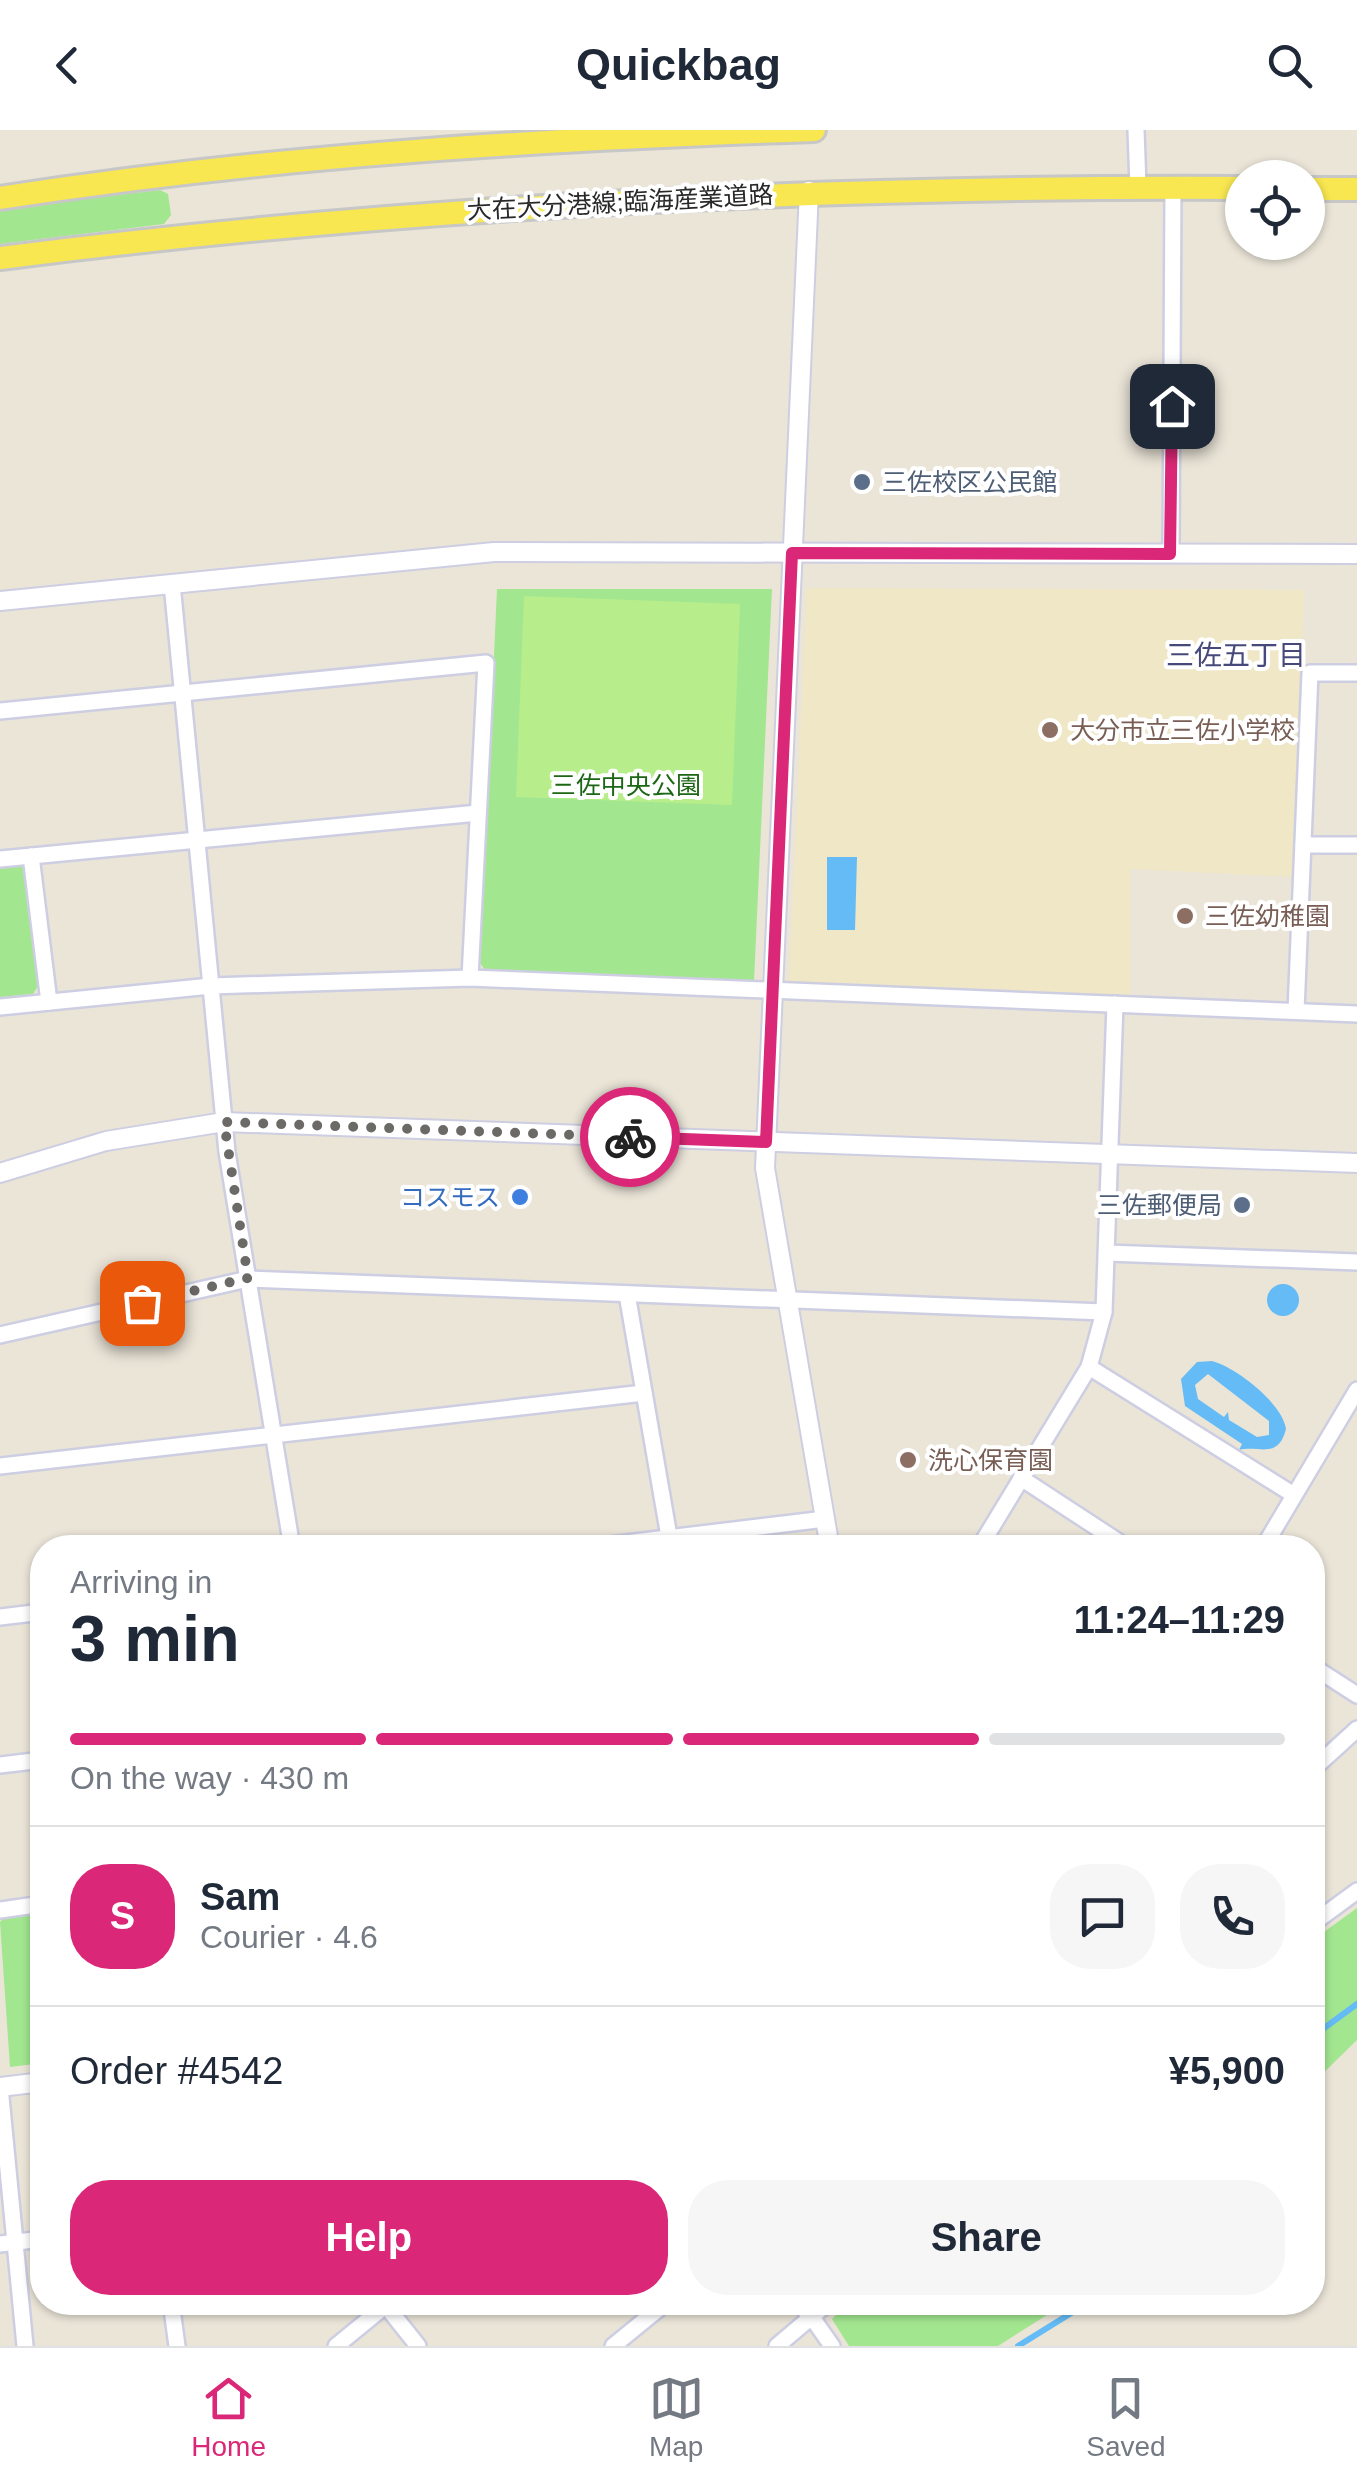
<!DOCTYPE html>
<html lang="en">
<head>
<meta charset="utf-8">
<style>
	:root { --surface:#fff; --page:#f6f6f7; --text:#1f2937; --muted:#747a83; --line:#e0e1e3; --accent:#db2777 }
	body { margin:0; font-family:Arial,"Noto Sans JP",sans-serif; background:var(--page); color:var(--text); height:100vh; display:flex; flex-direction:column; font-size:38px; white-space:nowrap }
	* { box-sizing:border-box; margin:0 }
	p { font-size:32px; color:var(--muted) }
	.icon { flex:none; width:55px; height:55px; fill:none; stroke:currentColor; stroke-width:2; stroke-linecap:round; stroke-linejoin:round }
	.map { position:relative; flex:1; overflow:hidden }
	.panel { position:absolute; left:30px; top:1405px; width:1295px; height:780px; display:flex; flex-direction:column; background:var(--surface); border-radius:40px; box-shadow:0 2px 8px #0004 }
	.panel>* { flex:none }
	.fabs { position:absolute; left:1225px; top:30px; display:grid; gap:20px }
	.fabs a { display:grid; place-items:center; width:100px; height:100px; border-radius:50%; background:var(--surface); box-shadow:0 2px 8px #0004; font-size:50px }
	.pin { position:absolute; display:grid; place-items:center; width:85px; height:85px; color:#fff; margin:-42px; border-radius:20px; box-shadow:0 5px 15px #0006 }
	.courier { position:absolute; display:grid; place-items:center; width:100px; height:100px; margin:-50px; border:8px solid #db2777; border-radius:50%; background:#fff; color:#222; box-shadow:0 2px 12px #0007 }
	.overview em { font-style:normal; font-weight:700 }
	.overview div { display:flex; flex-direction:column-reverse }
	.overview { display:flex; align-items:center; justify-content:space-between; height:170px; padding:0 40px }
	h1 { font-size:65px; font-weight:700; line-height:75px }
	.bar { display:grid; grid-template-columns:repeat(4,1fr); gap:15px 10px; align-content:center; height:120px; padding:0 40px }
	.bar i { height:12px; border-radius:8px; background:var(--line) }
	.bar .active { background:var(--accent) }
	.bar p { grid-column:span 4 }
	.line { display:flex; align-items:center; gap:25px; padding:0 40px; border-top:2px solid var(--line) }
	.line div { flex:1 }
	.round { display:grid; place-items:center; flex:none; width:105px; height:105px; border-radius:40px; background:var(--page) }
	.button { display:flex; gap:20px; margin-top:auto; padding:20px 40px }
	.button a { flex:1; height:115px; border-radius:40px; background:var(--accent); color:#fff; font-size:40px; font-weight:700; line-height:115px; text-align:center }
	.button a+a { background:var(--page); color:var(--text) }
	header { display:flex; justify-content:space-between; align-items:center; height:130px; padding:0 40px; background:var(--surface); font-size:45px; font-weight:700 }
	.dock { display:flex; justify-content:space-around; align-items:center; height:140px; border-top:2px solid var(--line); background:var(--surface); font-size:28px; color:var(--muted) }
	.dock a { display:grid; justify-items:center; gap:5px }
	.dock .active { color:var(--accent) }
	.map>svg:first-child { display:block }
	.education { fill:#efe7c6 }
	.green { fill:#a2e690 }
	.pitch { fill:#b7ee8b }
	.water { fill:#64bbf5; fill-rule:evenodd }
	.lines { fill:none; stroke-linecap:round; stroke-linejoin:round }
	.stream { stroke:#64bbf5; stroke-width:6 }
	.minor-casing { stroke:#cdcee2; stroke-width:20 }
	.tertiary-casing { stroke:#cdcee2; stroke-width:22 }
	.primary-casing { stroke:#c7c7c7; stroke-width:28 }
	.minor { stroke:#fff; stroke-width:15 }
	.tertiary { stroke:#fff; stroke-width:18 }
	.primary { stroke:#f8e750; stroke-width:22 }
	.done { stroke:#6c6a66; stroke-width:10; stroke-dasharray:0 18 }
	.route { stroke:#db2777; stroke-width:12 }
	.service-dot { fill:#5c6f8a; stroke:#fff; stroke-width:4 }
	.education-dot { fill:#8d6e63; stroke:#fff; stroke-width:4 }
	.shop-dot { fill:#3f7fe0; stroke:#fff; stroke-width:4 }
	.labels { text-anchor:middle; stroke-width:8; stroke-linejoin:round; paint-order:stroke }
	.street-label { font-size:25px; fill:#282828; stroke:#fff }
	.service-label { font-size:25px; fill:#4e5e75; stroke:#fff; text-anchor:start }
	.education-label { font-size:25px; fill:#785e54; stroke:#fff; text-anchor:start }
	.park-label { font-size:25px; fill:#1c6715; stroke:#fff }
	.shop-label { font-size:25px; fill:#366cbe; stroke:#fff; text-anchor:end }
	.neighbourhood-label { font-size:28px; fill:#46497a; stroke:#fff }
</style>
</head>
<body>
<header><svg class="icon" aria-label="back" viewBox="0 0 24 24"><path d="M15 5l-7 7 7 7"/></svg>Quickbag<svg class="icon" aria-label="search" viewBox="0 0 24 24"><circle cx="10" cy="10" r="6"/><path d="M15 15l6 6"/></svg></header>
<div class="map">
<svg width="1357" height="2216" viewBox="0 0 1357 2216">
	<rect width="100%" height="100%" fill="#ebe5d8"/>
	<path class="education" d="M807,458l497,2 -11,287 -163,-8v127l-341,-14z"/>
	<g class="green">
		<path d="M160,60l8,4 3,21 -7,9 -164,20v-35z"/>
		<path d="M497,459h275l-18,392 -269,-11 -5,-7z"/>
		<path d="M20,733l7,8 11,115 -5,8 -33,3v-132z"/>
		<path d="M1357,1778v132l-44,43v-143z"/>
		<path d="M42,1783v150l-32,4 -10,-145 5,-5z"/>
		<path d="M849,2172h217v1l-68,43h-149l-17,-27z"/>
	</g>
	<path class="pitch" d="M524,466l216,8 -8,201 -216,-8z"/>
	<g class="water">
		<path d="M827,727h30l-2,73h-28z"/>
		<circle cx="1283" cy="1170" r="16"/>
		<path d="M1212,1231c24,6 71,43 74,68 -8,31 -26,16 -47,21l3,-6 -57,-38 -4,-27 16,-17zM1208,1244l61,47v14l-12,2 -28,-17 -1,-8 -4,5 -26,-18 -3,-14z"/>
	</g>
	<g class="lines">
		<g class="stream">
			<path d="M1312,1907l45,-33"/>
			<path d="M1018,2216l71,-44"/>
		</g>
		<defs>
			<g id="minor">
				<path d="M1136,0l2,57"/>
				<path d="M1171,424l2,-366"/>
				<path d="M172,454l55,568 65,396"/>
				<path d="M0,581l486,-48 -16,315"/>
				<path d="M1303,715h54"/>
				<path d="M31,726l18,146"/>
				<path d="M0,729l478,-46"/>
				<path d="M0,877l211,-21 259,-8 887,36"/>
				<path d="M1296,881l14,-338h47"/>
				<path d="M1107,1123l250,9"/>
				<path d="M627,1164l44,254"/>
				<path d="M0,1205l248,-56 856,33"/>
				<path d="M1089,1237l205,128"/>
				<path d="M0,1336l644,-73"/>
				<path d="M1021,1348l107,70"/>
				<path d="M584,1418l241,-29"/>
				<path d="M979,1418l110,-181 15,-55 11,-308"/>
				<path d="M1263,1418l94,-158"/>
				<path d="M0,1487l42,-5"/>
				<path d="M1312,1536l45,29"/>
				<path d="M0,1635l42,-5"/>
				<path d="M1312,1640l45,-41"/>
				<path d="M0,1780l42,-6"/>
				<path d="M1312,1794l45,-33"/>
				<path d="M0,1957l25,259"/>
				<path d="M0,2114l42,-5"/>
				<path d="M171,2172l6,44"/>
				<path d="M383,2172l35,44"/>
				<path d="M811,2186l21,30"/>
				<path d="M336,2216l54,-44"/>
				<path d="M613,2216l54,-44"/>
				<path d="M777,2216l52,-44"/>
			</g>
			<g id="tertiary">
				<path d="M809,61l-44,977 65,380"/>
				<path d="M0,471l494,-49 863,2"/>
				<path d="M0,1043l106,-32 118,-19 1133,41"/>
				<path d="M0,1957l42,-5"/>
				<path d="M801,2172l10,14"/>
			</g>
			<g id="primary">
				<path d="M1308,59h49"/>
				<path d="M0,68c269,-42 542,-59 814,-68"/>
				<path d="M0,128c413,-53 826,-72 1242,-70"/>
			</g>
		</defs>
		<use href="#minor" class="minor-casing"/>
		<use href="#tertiary" class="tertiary-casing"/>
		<use href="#primary" class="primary-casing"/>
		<use href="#minor" class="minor"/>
		<use href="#tertiary" class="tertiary"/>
		<use href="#primary" class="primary"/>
	</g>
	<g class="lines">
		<path class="done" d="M142,1173l106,-25 -24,-156 406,15"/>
		<path class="route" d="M630,1007l136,5 26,-589 378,1 2,-148"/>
	</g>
	<g class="service-dot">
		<circle cx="862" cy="352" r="10"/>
		<circle cx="1242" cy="1075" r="10"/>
	</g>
	<g class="education-dot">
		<circle cx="1050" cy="600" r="10"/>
		<circle cx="1185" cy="786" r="10"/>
		<circle cx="908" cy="1330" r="10"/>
	</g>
	<circle class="shop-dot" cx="520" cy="1067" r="10"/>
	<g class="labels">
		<g class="street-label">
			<text transform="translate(620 72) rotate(-3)" y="9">大在大分港線;臨海産業道路</text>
		</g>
		<g class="service-label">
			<text x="882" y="361">三佐校区公民館</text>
			<text x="1222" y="1084" text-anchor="end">三佐郵便局</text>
		</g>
		<g class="education-label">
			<text x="1070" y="609">大分市立三佐小学校</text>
			<text x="1205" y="795">三佐幼稚園</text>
			<text x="928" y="1339">洗心保育園</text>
		</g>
		<g class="park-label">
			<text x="626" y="664">三佐中央公園</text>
		</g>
		<g class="shop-label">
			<text x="500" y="1076">コスモス</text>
		</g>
		<g class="neighbourhood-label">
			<text x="1236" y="535">三佐五丁目</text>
		</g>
	</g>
</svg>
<div class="fabs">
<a><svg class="icon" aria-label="locate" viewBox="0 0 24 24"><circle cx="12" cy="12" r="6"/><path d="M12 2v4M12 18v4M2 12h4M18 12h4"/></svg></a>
</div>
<div class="pin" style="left:142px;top:1173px;background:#ea580c"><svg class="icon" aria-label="bag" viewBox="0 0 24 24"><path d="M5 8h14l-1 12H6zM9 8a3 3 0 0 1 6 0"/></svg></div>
<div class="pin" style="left:1172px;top:276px;background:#1f2937"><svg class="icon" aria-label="home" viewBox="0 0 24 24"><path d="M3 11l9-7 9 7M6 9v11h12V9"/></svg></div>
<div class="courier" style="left:630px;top:1007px"><svg class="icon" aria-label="bike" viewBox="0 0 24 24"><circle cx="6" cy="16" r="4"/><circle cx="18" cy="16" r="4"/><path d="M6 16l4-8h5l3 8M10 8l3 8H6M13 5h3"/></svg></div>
<section class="panel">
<div class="overview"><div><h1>3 min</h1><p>Arriving in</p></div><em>11:24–11:29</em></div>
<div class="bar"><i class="active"></i><i class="active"></i><i class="active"></i><i></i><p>On the way · 430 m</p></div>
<div class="line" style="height:180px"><b class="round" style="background:var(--accent);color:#fff">S</b><div><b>Sam</b><p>Courier · 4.6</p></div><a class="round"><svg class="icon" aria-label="chat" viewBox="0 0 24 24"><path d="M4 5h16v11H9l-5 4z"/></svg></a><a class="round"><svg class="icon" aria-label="phone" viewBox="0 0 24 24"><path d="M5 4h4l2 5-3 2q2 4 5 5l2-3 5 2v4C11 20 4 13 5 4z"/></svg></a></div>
<div class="line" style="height:130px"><div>Order #4542</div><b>¥5,900</b></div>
<div class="button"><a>Help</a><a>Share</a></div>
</section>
</div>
<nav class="dock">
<a class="active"><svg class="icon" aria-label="home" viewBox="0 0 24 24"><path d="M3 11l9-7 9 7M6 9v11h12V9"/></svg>Home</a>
<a><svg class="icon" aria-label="map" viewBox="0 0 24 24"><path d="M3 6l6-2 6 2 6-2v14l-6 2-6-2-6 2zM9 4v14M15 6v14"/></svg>Map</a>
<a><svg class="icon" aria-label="saved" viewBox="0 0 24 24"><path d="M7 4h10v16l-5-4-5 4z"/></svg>Saved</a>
</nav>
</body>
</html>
